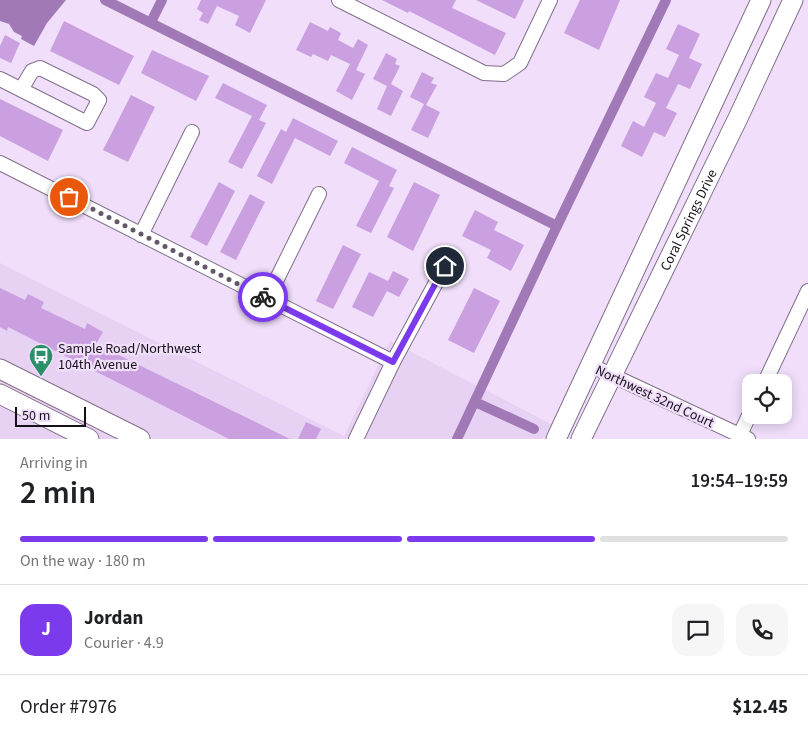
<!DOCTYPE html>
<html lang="en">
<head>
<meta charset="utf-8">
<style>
	:root { --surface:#fff; --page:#f6f6f6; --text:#202124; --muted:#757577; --line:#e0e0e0; --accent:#7c3aed }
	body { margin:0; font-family:"Source Sans 3",sans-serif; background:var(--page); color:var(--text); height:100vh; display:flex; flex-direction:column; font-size:19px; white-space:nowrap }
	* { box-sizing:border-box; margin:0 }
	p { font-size:16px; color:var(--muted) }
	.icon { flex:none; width:28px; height:28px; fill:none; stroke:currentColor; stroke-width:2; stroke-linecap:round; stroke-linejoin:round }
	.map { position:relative; height:439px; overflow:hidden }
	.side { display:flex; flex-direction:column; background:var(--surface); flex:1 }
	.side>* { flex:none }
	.buttons { position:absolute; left:742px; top:374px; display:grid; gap:10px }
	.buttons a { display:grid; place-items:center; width:50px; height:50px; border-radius:10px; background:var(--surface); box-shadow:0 2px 12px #0003; font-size:25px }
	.scale { position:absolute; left:15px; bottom:12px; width:71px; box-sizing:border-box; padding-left:5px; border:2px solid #161019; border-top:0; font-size:14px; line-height:18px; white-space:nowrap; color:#161019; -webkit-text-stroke:4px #f0defa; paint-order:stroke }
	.pin { position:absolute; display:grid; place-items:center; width:42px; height:42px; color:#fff; margin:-21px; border:2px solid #fff; border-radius:50%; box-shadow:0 1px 5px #0007 }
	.courier { position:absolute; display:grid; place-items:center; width:50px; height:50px; margin:-25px; border:4px solid #7c3aed; border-radius:50%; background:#fff; color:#222; box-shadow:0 1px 6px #0007 }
	.head em { font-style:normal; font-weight:600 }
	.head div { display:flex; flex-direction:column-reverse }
	.head { display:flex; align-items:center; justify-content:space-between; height:85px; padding:0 20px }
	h1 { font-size:32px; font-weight:600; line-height:38px }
	.bar { display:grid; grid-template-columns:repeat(4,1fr); gap:8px 5px; align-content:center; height:60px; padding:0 20px }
	.bar i { height:6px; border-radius:4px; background:var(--line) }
	.bar .current { background:var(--accent) }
	.bar p { grid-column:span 4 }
	.line { display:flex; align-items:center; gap:12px; padding:0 20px; border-top:1px solid var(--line) }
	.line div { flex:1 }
	.round { display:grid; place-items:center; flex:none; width:52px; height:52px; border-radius:15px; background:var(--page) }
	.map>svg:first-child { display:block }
	.built { fill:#e8d2f4 }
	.water { fill:#a179b6 }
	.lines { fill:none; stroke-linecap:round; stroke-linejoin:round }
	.canal { stroke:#a179b6; stroke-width:10 }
	.building { fill:#caa0e0 }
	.minor-casing { stroke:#807089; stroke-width:16 }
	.major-casing { stroke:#807089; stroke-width:21 }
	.minor { stroke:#fff; stroke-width:14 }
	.major { stroke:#fff; stroke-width:19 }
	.done { stroke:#625868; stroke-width:5; stroke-dasharray:0 9 }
	.route { stroke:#7c3aed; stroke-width:6 }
	.labels { text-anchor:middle; stroke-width:4.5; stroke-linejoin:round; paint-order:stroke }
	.street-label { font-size:14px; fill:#161019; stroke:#f0defa }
	.poi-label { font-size:14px; fill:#161019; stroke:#f0defa; text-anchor:start }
</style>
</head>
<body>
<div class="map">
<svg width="808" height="439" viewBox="0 0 808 439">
	<rect width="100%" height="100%" fill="#f0defa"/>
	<path class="built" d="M0,263l344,173 46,-95 161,83 -8,15h-543z"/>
	<path class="water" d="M0,0h66l-19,23 -13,23 -13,-7 1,-3 -8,-4 -5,-8 -9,-3z"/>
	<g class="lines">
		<g class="canal">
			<path d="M105,0l452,226 -100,213"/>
			<path d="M151,22l11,-22"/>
			<path d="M557,226l109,-226"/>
			<path d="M475,402l59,27"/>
		</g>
	</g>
	<g class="building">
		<path d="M201,0h65l-16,33 -15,-8 4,-9 -22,-10 -9,18 -9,-4 4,-7 -6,-4z"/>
		<path d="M382,0h74l-4,8 54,25 -11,22 -86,-44 -1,2z"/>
		<path d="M476,0h48l-9,19z"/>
		<path d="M580,0h40l-21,50 -35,-17z"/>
		<path d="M64,21l70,35 -15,29 -69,-34z"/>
		<path d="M310,22l18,9 2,-4 11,6 -3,7 15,8 5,-9 10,6 -12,25 9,4 -13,26 -16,-9 14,-27 -19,-9 -3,6 -15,-7 -2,3 -15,-7z"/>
		<path d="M678,24l22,10 -11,24 13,6 -12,25 -12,-5 -12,24 11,5 -12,24 -11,-5 -12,25 -21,-11 12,-25 11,6 12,-24 -12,-6 12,-24 12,5 11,-23 -13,-6z"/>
		<path d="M5,35l15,8 -9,20 -11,-5v-12z"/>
		<path d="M152,50l57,26 -13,25 -55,-28z"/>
		<path d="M386,53l11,6 -2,5 5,2 -9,18 12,7 -12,25 -14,-7 10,-23 -14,-7z"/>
		<path d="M422,72l12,6 -3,5 6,2 -11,20 14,7 -12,26 -17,-8 13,-26 -14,-7z"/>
		<path d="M223,83l44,22 -8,15 7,3 -24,46 -14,-7 24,-46 -37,-18z"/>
		<path d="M131,95l24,12 -27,55 -25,-12z"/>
		<path d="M0,99l63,31 -15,31 -48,-25z"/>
		<path d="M293,118l45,23 -8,15 -35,-18 -23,46 -15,-8 24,-47 5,3z"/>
		<path d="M352,147l45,23 -8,16 5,2 -23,45 -15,-7 23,-45 -35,-18z"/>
		<path d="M219,182l16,9 -28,55 -17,-9z"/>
		<path d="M414,182l26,13 -27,56 -26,-14z"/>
		<path d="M250,194l15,8 -29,58 -16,-8z"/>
		<path d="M475,210l23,12 -4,8 30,15 -13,26 -24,-13 4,-8 -29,-14z"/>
		<path d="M343,245l18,9 -28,55 -17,-8z"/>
		<path d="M393,271l16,8 -10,18 -12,-6 -14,26 -21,-10 17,-35 19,9z"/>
		<path d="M0,288l25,12 3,-6 16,8 -3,6 44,21 2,-6 16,9 -7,12 194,95h-61l-221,-112 -1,4 -7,-4z"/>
		<path d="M474,288l26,13 -26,52 -26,-13z"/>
		<path d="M306,422l15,7 -5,10h-18z"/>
	</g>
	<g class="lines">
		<defs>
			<g id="minor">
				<path d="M339,0l145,73 20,1 16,-11 30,-63"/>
				<path d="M0,79l87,44 12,-23 -6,-6 -53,-26 -8,3 -10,17"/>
				<path d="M0,163l393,199"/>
				<path d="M141,235l51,-103"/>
				<path d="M267,299l52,-105"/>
				<path d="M590,365l158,74"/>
				<path d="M765,382l43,-91"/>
				<path d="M740,435l11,-24"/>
				<path d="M356,439l37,-77 52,-96"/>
			</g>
			<g id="major">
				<path d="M0,369l140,70"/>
				<path d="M0,394l89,45"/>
				<path d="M556,439l205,-439"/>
				<path id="s1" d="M581,439l157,-321 55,-118"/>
			</g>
		</defs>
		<use href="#minor" class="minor-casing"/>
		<use href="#major" class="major-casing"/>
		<use href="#minor" class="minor"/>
		<use href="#major" class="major"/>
	</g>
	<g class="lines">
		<path class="done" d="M69,197l194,100"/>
		<path class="route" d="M263,297l130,65 52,-96"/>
	</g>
	<defs>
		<symbol id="bus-pin" viewBox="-11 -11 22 30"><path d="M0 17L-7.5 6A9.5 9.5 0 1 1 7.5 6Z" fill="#2c8f69" stroke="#f0defa"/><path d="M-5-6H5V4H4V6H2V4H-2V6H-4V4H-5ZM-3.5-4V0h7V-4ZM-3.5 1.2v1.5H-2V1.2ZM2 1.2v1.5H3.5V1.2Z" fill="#fff"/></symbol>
	</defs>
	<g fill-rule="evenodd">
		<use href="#bus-pin" x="27" y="342" width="28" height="38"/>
	</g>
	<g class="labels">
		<g class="street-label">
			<text dy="5" stroke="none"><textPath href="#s1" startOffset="244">Coral Springs Drive</textPath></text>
			<text transform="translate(655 396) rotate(25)" y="5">Northwest 32nd Court</text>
		</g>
		<g class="poi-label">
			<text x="58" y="353">Sample Road/Northwest<tspan x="58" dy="16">104th Avenue</tspan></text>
		</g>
	</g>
</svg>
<div class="buttons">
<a><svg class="icon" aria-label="locate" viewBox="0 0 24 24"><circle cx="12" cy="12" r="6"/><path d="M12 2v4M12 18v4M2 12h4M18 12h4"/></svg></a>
</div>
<div class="scale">50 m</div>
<div class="pin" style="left:69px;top:197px;background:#ea580c"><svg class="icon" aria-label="bag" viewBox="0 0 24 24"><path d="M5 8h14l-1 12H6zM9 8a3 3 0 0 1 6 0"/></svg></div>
<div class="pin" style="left:445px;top:266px;background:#1f2937"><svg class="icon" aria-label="home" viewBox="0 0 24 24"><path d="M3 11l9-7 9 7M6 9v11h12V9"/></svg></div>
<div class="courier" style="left:263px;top:297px"><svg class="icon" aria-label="bike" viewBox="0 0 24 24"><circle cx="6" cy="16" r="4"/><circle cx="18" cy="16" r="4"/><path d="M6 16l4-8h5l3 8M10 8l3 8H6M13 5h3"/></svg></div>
</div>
<section class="side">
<div class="head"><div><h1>2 min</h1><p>Arriving in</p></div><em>19:54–19:59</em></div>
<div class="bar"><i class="current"></i><i class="current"></i><i class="current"></i><i></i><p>On the way · 180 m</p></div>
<div class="line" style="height:90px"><b class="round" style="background:var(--accent);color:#fff">J</b><div><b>Jordan</b><p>Courier · 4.9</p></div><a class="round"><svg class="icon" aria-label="chat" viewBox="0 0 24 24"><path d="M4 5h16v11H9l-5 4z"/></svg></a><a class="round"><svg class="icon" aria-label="phone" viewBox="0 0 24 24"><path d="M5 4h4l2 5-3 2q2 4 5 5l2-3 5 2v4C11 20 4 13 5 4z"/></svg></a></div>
<div class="line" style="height:65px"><div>Order #7976</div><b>$12.45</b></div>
</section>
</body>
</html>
